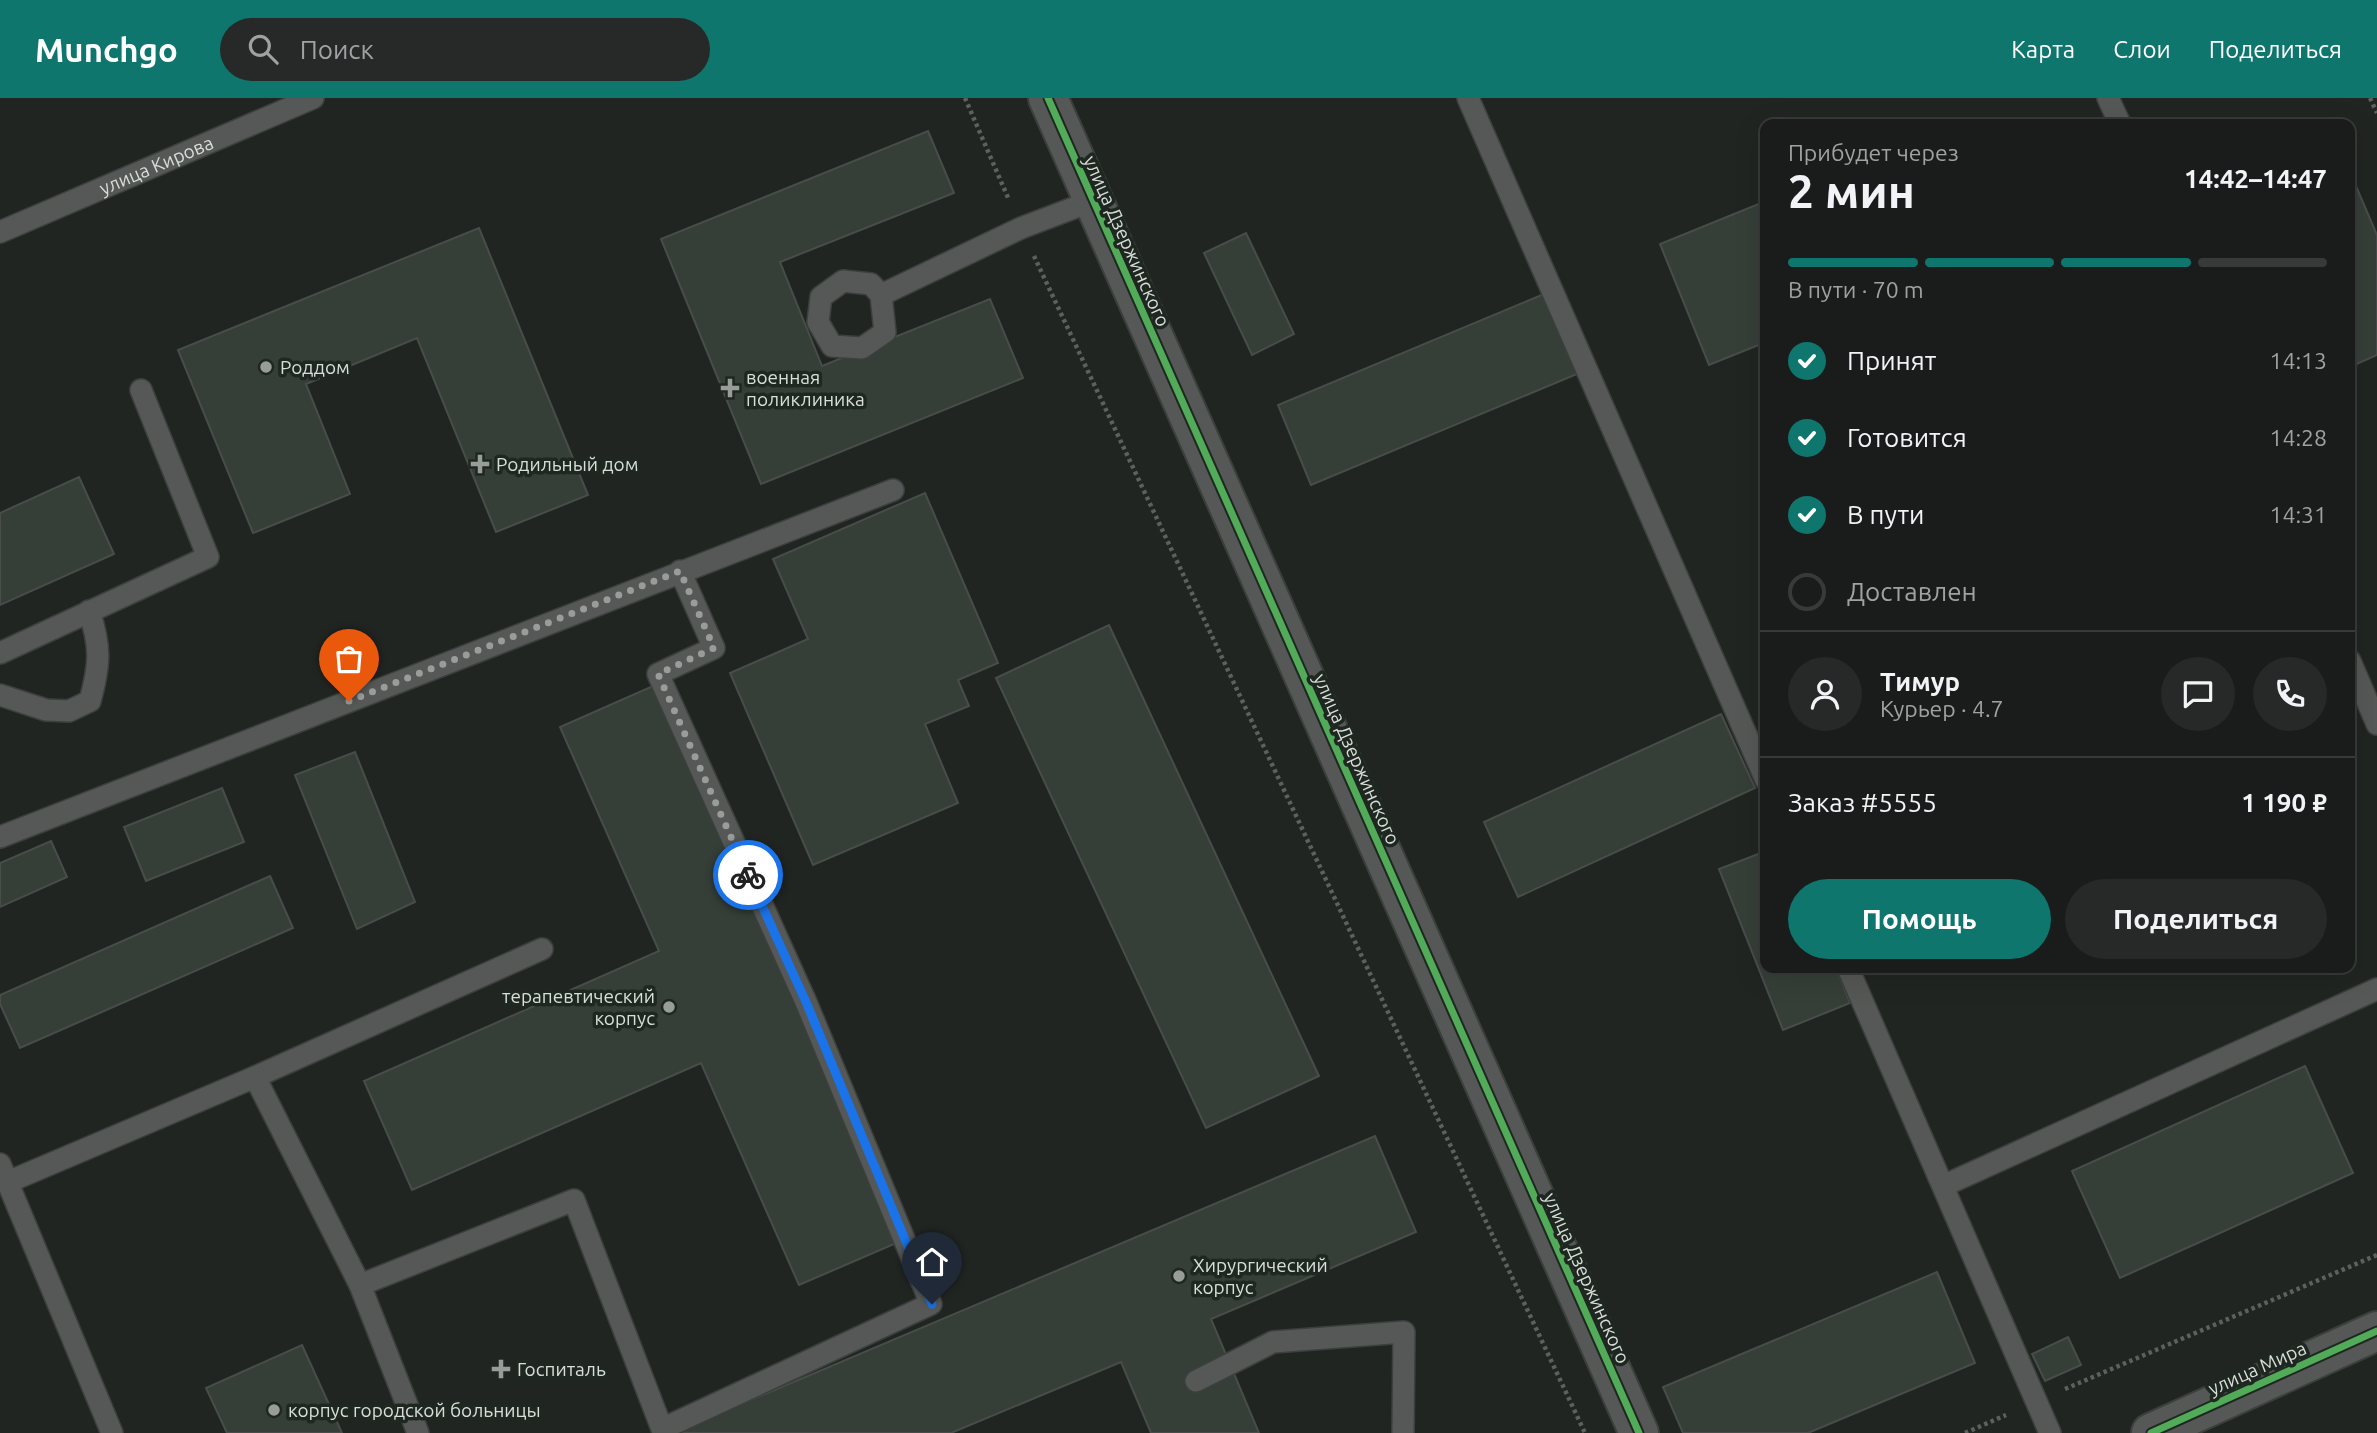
<!DOCTYPE html>
<html lang="ru">
<head>
<meta charset="utf-8">
<style>
	:root { --surface:#191c1a; --page:#262927; --text:#f1f3f6; --muted:#9fa1a2; --line:#373a39; --accent:#0f766e }
	body { margin:0; font-family:Ubuntu,sans-serif; background:var(--page); color:var(--text); height:100vh; display:flex; flex-direction:column; font-size:26px; white-space:nowrap }
	* { box-sizing:border-box; margin:0 }
	p { font-size:23px; color:var(--muted) }
	.icon { flex:none; width:38px; height:38px; fill:none; stroke:currentColor; stroke-width:2; stroke-linecap:round; stroke-linejoin:round }
	.map { position:relative; flex:1; overflow:hidden }
	.sheet { position:absolute; left:1760px; top:21px; width:595px; height:854px; display:flex; flex-direction:column; background:var(--surface); border-radius:14px; box-shadow:0 7px 28px #0002,0 0 0 2px var(--line) }
	.sheet>* { flex:none }
	.pin { position:absolute; display:grid; place-items:center; width:60px; height:60px; color:#fff; margin:-72px -30px; border-radius:50% 50% 50% 0; rotate:-45deg; box-shadow:0 0 7px #0007 }
	.pin .icon { rotate:45deg }
	.courier { position:absolute; display:grid; place-items:center; width:70px; height:70px; margin:-35px; border:5px solid #1a73e8; border-radius:50%; background:#fff; color:#222; box-shadow:0 2px 9px #0007 }
	.overview em { font-style:normal; font-weight:600 }
	.overview div { display:flex; flex-direction:column-reverse }
	.overview { display:flex; align-items:center; justify-content:space-between; height:119px; padding:0 28px }
	h1 { font-size:46px; font-weight:600; line-height:52px }
	.bar { display:grid; grid-template-columns:repeat(4,1fr); gap:10px 7px; align-content:center; height:84px; padding:0 28px }
	.bar i { height:9px; border-radius:5px; background:var(--line) }
	.bar .current { background:var(--accent) }
	.bar p { grid-column:span 4 }
	.line { display:flex; align-items:center; gap:18px; padding:0 28px; border-top:2px solid var(--line) }
	.line div { flex:1 }
	.round { display:grid; place-items:center; flex:none; width:74px; height:74px; border-radius:37px; background:var(--page) }
	ol { padding:0 28px; list-style:none }
	li { display:flex; align-items:center; gap:21px; height:77px }
	li p { margin-inline-start:auto }
	li .icon { padding:7px; border-radius:50%; background:var(--accent); color:#fff; stroke-width:4 }
	li:last-child { color:var(--muted) }
	li i { width:38px; height:38px; border:4px solid var(--line); border-radius:50% }
	.action { display:flex; gap:14px; margin-top:auto; padding:14px 28px }
	.action a { flex:1; height:80px; border-radius:42px; background:var(--accent); color:#fff; font-size:28px; font-weight:600; line-height:80px; text-align:center }
	.action a+a { background:var(--page); color:var(--text) }
	header { display:flex; align-items:center; gap:42px; box-sizing:border-box; height:98px; padding:0 35px; background:var(--accent); color:#fff }
	header strong { font-size:33px }
	nav { display:flex; gap:38px; margin-inline-start:auto; font-size:24px }
	.search { width:490px; height:63px; background:var(--page); display:flex; align-items:center; gap:18px; box-sizing:border-box; padding:0 24px; border-radius:38px; color:var(--muted); font-size:26px }
	.map>svg:first-child { display:block }
	.building { fill:#353f38; stroke:#494d4a; stroke-width:2 }
	.lines { fill:none; stroke-linecap:round; stroke-linejoin:round }
	.service-casing { stroke:#3c403d; stroke-width:24 }
	.tertiary-casing { stroke:#3c403d; stroke-width:42 }
	.path { stroke:#5d605e; stroke-width:4.5; stroke-dasharray:3.5 3.5; stroke-linecap:butt }
	.service { stroke:#555856; stroke-width:21 }
	.tertiary { stroke:#555856; stroke-width:38 }
	.cycleway-casing { stroke:#1f2721; stroke-width:11 }
	.cycleway { stroke:#51ab58; stroke-width:7 }
	.done { stroke:#999d9a; stroke-width:7; stroke-dasharray:0 12.6 }
	.route { stroke:#1a73e8; stroke-width:9 }
	.poi-dot { fill:#999d9a; stroke:#1f2721; stroke-width:2.5 }
	.labels { text-anchor:middle; stroke-width:7; stroke-linejoin:round; paint-order:stroke }
	.street-label { font-size:19px; fill:#d9deda; stroke:#1f2721 }
	.poi-label { font-size:19px; fill:#d9deda; stroke:#1f2721; text-anchor:start }
</style>
</head>
<body>
<header>
<strong>Munchgo</strong>
<div class="search"><svg class="icon" aria-label="search" viewBox="0 0 24 24"><circle cx="10" cy="10" r="6"/><path d="M15 15l6 6"/></svg>Поиск</div>
<nav><a>Карта</a><a>Слои</a><a>Поделиться</a></nav>
</header>
<div class="map">
<svg width="2377" height="1335" viewBox="0 0 2377 1335">
	<rect width="100%" height="100%" fill="#212522"/>
	<g class="building">
		<path d="M928,33l26,62 -174,69 42,104 168,-67 33,79 -262,106 -100,-245z"/>
		<path d="M2350,74l27,63v120l-27,12z"/>
		<path d="M1766,103v141l-57,23 -49,-121z"/>
		<path d="M479,130l109,267 -92,37 -79,-194 -111,46 44,110 -97,39 -75,-183z"/>
		<path d="M1246,135l48,101 -42,21 -48,-102z"/>
		<path d="M1544,196l33,80 -266,111 -33,-80z"/>
		<path d="M79,379l35,77 -114,51v-92z"/>
		<path d="M925,395l73,170 -40,17 11,26 -44,18 33,79 -145,62 -83,-192 78,-34 -35,-80z"/>
		<path d="M1109,527l210,451 -113,52 -210,-450z"/>
		<path d="M662,584l246,556 -109,47 -98,-222 -289,127 -48,-109 295,-130 -99,-224z"/>
		<path d="M1721,616l34,74 -237,109 -34,-75z"/>
		<path d="M355,654l60,150 -58,27 -62,-154z"/>
		<path d="M222,690l22,54 -98,39 -22,-54z"/>
		<path d="M51,743l16,36 -67,30v-44z"/>
		<path d="M1766,753v117h70l14,35 -67,27 -64,-161z"/>
		<path d="M270,778l23,52 -273,120 -20,-44v-9z"/>
		<path d="M2305,968l48,107 -233,105 -48,-107z"/>
		<path d="M1375,1038l41,96 -205,87 48,114h-108l-30,-71 -170,71h-278z"/>
		<path d="M1937,1174l38,91 -167,70h-125l-20,-46z"/>
		<path d="M2068,1239l13,28 -36,16 -13,-27z"/>
		<path d="M302,1247l40,88h-115l-21,-45z"/>
	</g>
	<g class="lines">
		<defs>
			<g id="service">
				<path d="M1468,0l298,682"/>
				<path d="M2108,0l12,26"/>
				<path id="s1" d="M0,134l313,-134"/>
				<path d="M881,197l-10,-11 -28,-3 -22,16 -3,25 14,24 30,2 23,-16 -4,-37 140,-67 71,-27"/>
				<path d="M0,555l208,-96 -67,-167"/>
				<path d="M2350,563l27,63"/>
				<path d="M0,597l46,15 23,1 21,-10c10,-37 11,-54 -1,-90"/>
				<path d="M0,739l893,-347"/>
				<path d="M1848,870l202,465"/>
				<path d="M255,979l287,-128"/>
				<path d="M0,1066l112,269"/>
				<path d="M8,1084l247,-105 105,208 214,-85 88,229 269,-125 -125,-302 -148,-328 56,-26 -34,-77"/>
				<path d="M1943,1088l434,-197"/>
				<path d="M360,1187l58,148"/>
				<path d="M1196,1283l77,-39 131,-10 -1,101"/>
			</g>
			<g id="tertiary">
				<path d="M1048,0l591,1335"/>
				<path d="M2151,1335l226,-102"/>
			</g>
		</defs>
		<use href="#service" class="service-casing"/>
		<use href="#tertiary" class="tertiary-casing"/>
		<g class="path">
			<path d="M965,0l44,102"/>
			<path d="M2370,0l7,15"/>
			<path d="M1034,158l551,1177"/>
			<path d="M2065,1291l312,-134"/>
			<path d="M1965,1335l41,-18"/>
		</g>
		<use href="#service" class="service"/>
		<use href="#tertiary" class="tertiary"/>
		<defs>
			<g id="cycleway">
				<path d="M1048,0l591,1335"/>
				<path d="M2151,1335l226,-102"/>
			</g>
		</defs>
		<use href="#cycleway" class="cycleway-casing"/>
		<use href="#cycleway" class="cycleway"/>
	</g>
	<g class="lines">
		<path class="done" d="M349,603l331,-130 34,77 -56,26 90,201"/>
		<path class="route" d="M748,777l58,127 126,302"/>
	</g>
	<g class="poi-dot">
		<circle cx="266" cy="269" r="7"/>
		<path d="M726.5 279.5h7v7h7v7h-7v7h-7v-7h-7v-7h7z"/>
		<path d="M476.5 355.5h7v7h7v7h-7v7h-7v-7h-7v-7h7z"/>
		<circle cx="669" cy="909" r="7"/>
		<circle cx="1179" cy="1178" r="7"/>
		<path d="M497.5 1260.5h7v7h7v7h-7v7h-7v-7h-7v-7h7z"/>
		<circle cx="274" cy="1312" r="7"/>
	</g>
	<g class="labels">
		<g class="street-label">
			<text dy="7" stroke="none"><textPath href="#s1" startOffset="170">улица Кирова</textPath></text>
			<text transform="translate(1127 143) rotate(66)" y="7">улица Дзержинского</text>
			<text transform="translate(1357 661) rotate(66)" y="7">улица Дзержинского</text>
			<text transform="translate(1587 1180) rotate(66)" y="7">улица Дзержинского</text>
			<text transform="translate(2257 1270) rotate(-24)" y="7">улица Мира</text>
		</g>
		<g class="poi-label">
			<text x="280" y="276">Роддом</text>
			<text x="746" y="286">военная<tspan x="746" dy="22">поликлиника</tspan></text>
			<text x="496" y="373">Родильный дом</text>
			<text x="655" y="905" text-anchor="end">терапевтический<tspan x="655" dy="22">корпус</tspan></text>
			<text x="1193" y="1174">Хирургический<tspan x="1193" dy="22">корпус</tspan></text>
			<text x="517" y="1278">Госпиталь</text>
			<text x="288" y="1319">корпус городской больницы</text>
		</g>
	</g>
</svg>
<div class="pin" style="left:349px;top:603px;background:#ea580c"><svg class="icon" aria-label="bag" viewBox="0 0 24 24"><path d="M5 8h14l-1 12H6zM9 8a3 3 0 0 1 6 0"/></svg></div>
<div class="pin" style="left:932px;top:1206px;background:#1f2937"><svg class="icon" aria-label="home" viewBox="0 0 24 24"><path d="M3 11l9-7 9 7M6 9v11h12V9"/></svg></div>
<div class="courier" style="left:748px;top:777px"><svg class="icon" aria-label="bike" viewBox="0 0 24 24"><circle cx="6" cy="16" r="4"/><circle cx="18" cy="16" r="4"/><path d="M6 16l4-8h5l3 8M10 8l3 8H6M13 5h3"/></svg></div>
<section class="sheet">
<div class="overview"><div><h1>2 мин</h1><p>Прибудет через</p></div><em>14:42–14:47</em></div>
<div class="bar"><i class="current"></i><i class="current"></i><i class="current"></i><i></i><p>В пути · 70 m</p></div>
<ol>
<li><svg class="icon" aria-label="check" viewBox="0 0 24 24"><path d="M5 12l5 5 9-10"/></svg>Принят<p>14:13</p></li>
<li><svg class="icon" aria-label="check" viewBox="0 0 24 24"><path d="M5 12l5 5 9-10"/></svg>Готовится<p>14:28</p></li>
<li><svg class="icon" aria-label="check" viewBox="0 0 24 24"><path d="M5 12l5 5 9-10"/></svg>В пути<p>14:31</p></li>
<li><i></i>Доставлен</li>
</ol>
<div class="line" style="height:126px"><a class="round"><svg class="icon" aria-label="person" viewBox="0 0 24 24"><circle cx="12" cy="8" r="4"/><path d="M4 21q1-7 8-7t8 7"/></svg></a><div><b>Тимур</b><p>Курьер · 4.7</p></div><a class="round"><svg class="icon" aria-label="chat" viewBox="0 0 24 24"><path d="M4 5h16v11H9l-5 4z"/></svg></a><a class="round"><svg class="icon" aria-label="phone" viewBox="0 0 24 24"><path d="M5 4h4l2 5-3 2q2 4 5 5l2-3 5 2v4C11 20 4 13 5 4z"/></svg></a></div>
<div class="line" style="height:91px"><div>Заказ #5555</div><b>1 190 ₽</b></div>
<div class="action"><a>Помощь</a><a>Поделиться</a></div>
</section>
</div>
</body>
</html>
